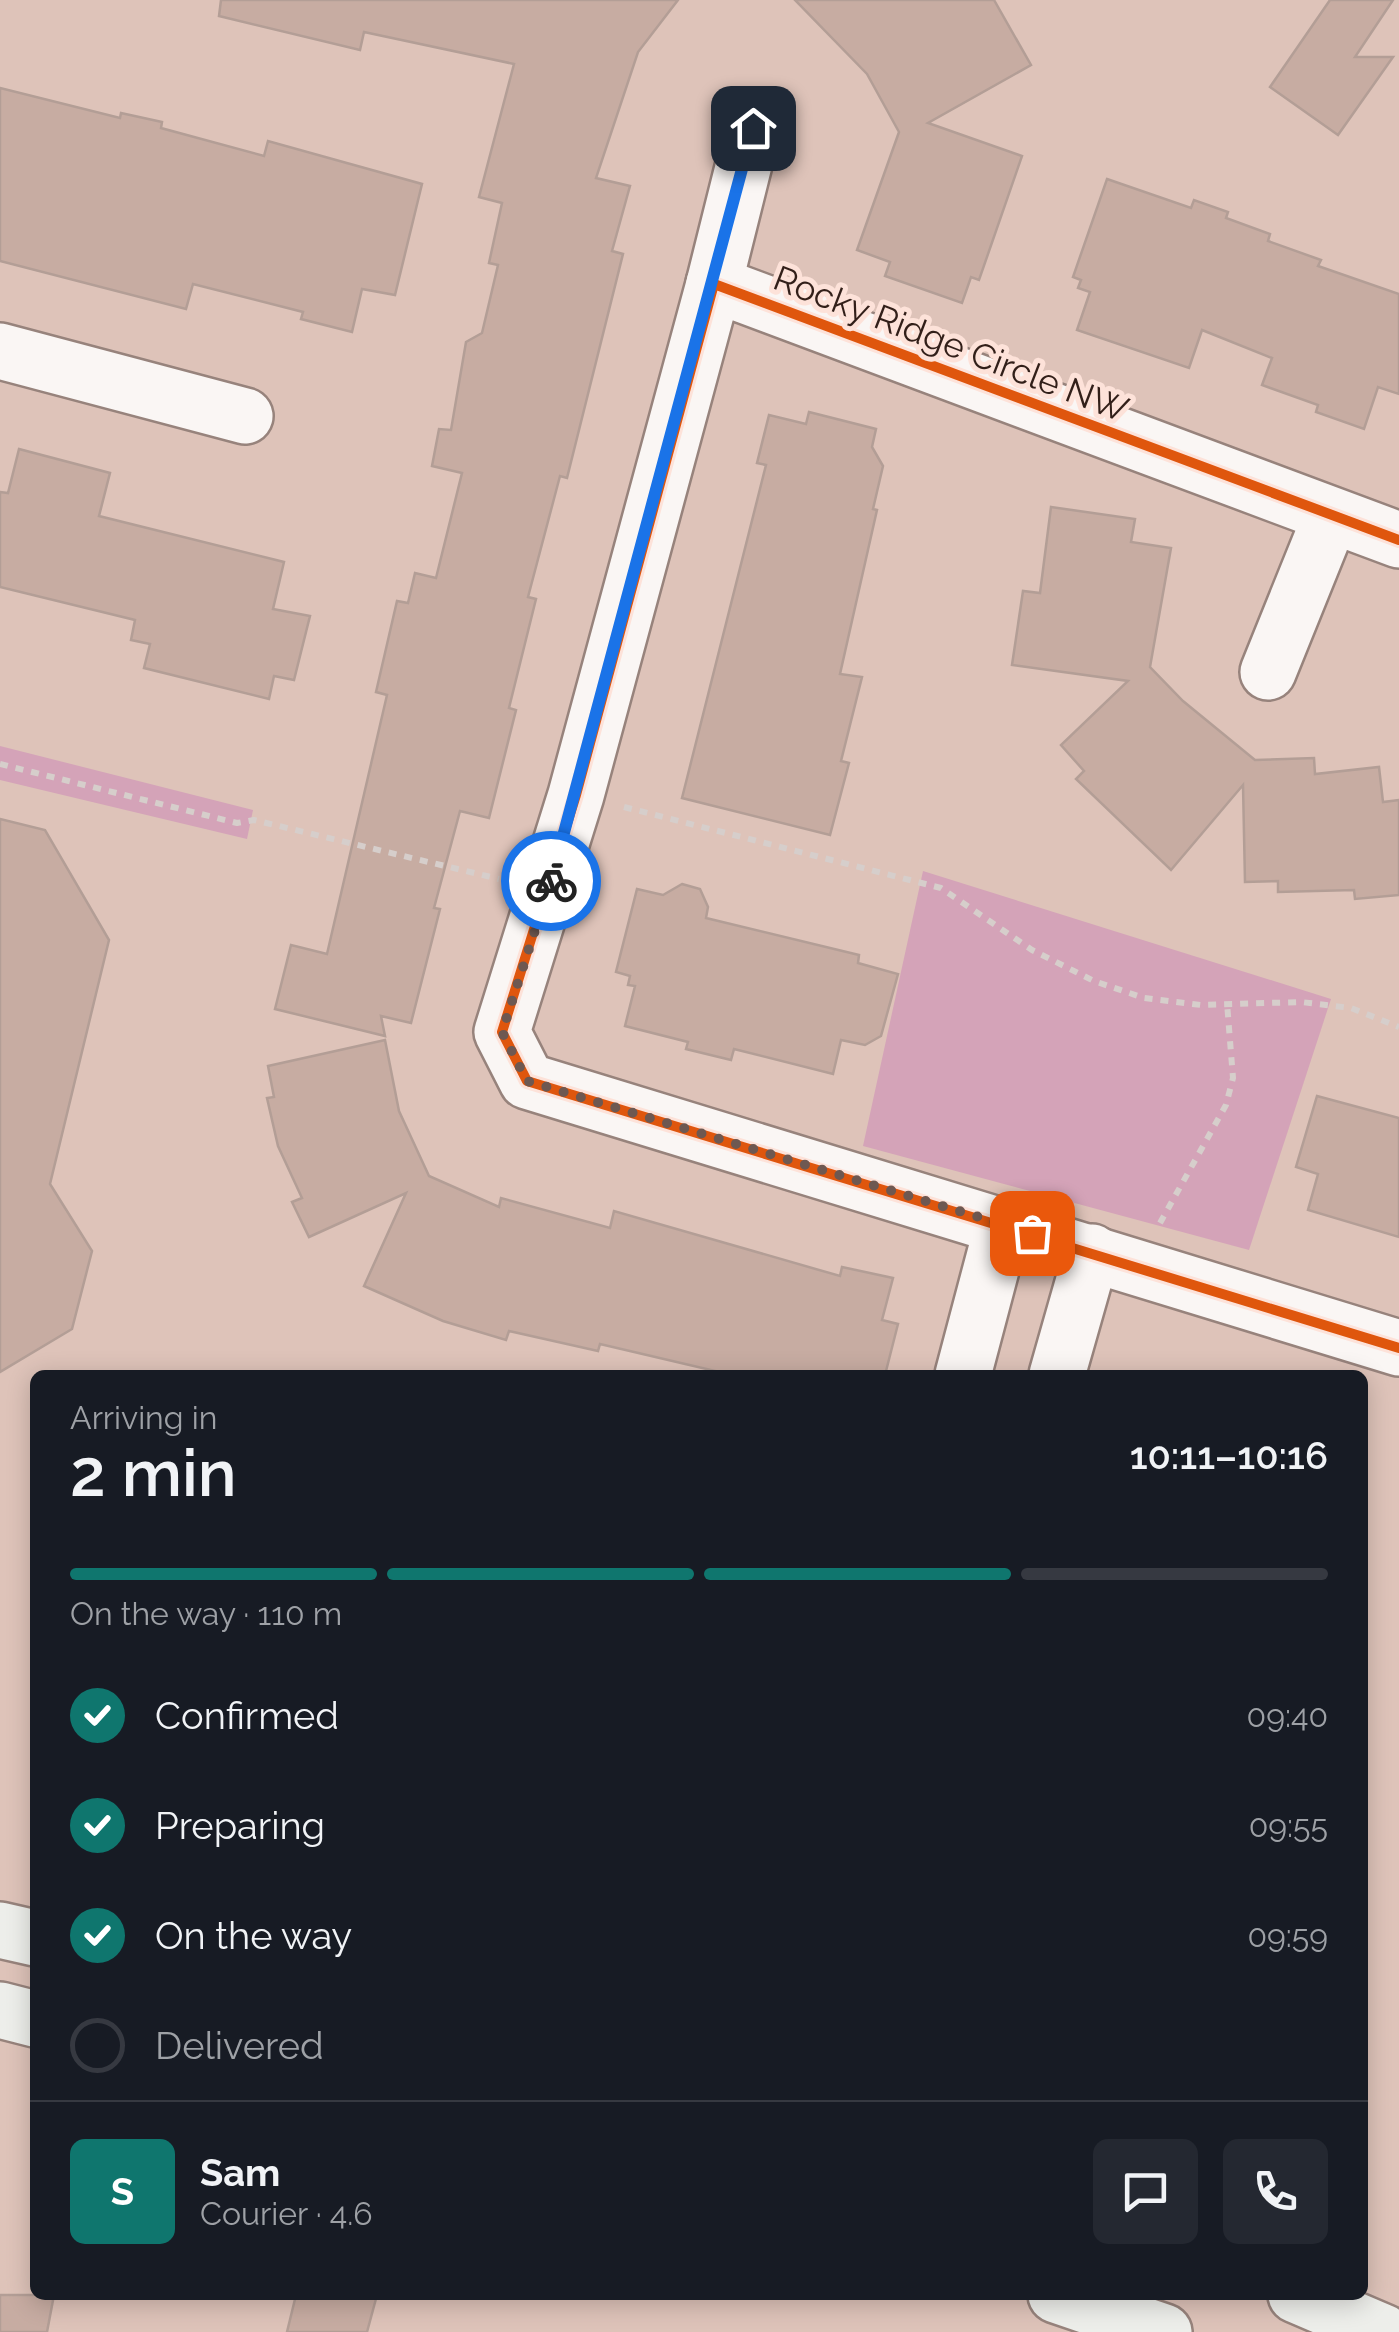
<!DOCTYPE html>
<html lang="en">
<head>
<meta charset="utf-8">
<style>
	:root { --surface:#171b24; --page:#242831; --text:#f1f3f6; --muted:#9ea1a6; --line:#363941; --accent:#0f766e }
	body { margin:0; font-family:Raleway,sans-serif; background:var(--page); color:var(--text); height:100vh; display:flex; flex-direction:column; font-size:38px; white-space:nowrap }
	* { box-sizing:border-box; margin:0 }
	p { font-size:32px; color:var(--muted) }
	.icon { flex:none; width:55px; height:55px; fill:none; stroke:currentColor; stroke-width:2; stroke-linecap:round; stroke-linejoin:round }
	.map { position:relative; flex:1; overflow:hidden }
	.drawer { position:absolute; left:30px; top:1370px; width:1338px; height:930px; display:flex; flex-direction:column; background:var(--surface); border-radius:15px; box-shadow:0 5px 25px #0003 }
	.drawer>* { flex:none }
	.pin { position:absolute; display:grid; place-items:center; width:85px; height:85px; color:#fff; margin:-42px; border-radius:20px; box-shadow:0 5px 15px #0006 }
	.courier { position:absolute; display:grid; place-items:center; width:100px; height:100px; margin:-50px; border:8px solid #1a73e8; border-radius:50%; background:#fff; color:#222; box-shadow:0 2px 12px #0007 }
	.overview em { font-style:normal; font-weight:600 }
	.overview div { display:flex; flex-direction:column-reverse }
	.overview { display:flex; align-items:center; justify-content:space-between; height:170px; padding:0 40px }
	h1 { font-size:65px; font-weight:600; line-height:75px }
	.bar { display:grid; grid-template-columns:repeat(4,1fr); gap:15px 10px; align-content:center; height:120px; padding:0 40px }
	.bar i { height:12px; border-radius:8px; background:var(--line) }
	.bar .active { background:var(--accent) }
	.bar p { grid-column:span 4 }
	.line { display:flex; align-items:center; gap:25px; padding:0 40px; border-top:2px solid var(--line) }
	.line div { flex:1 }
	.round { display:grid; place-items:center; flex:none; width:105px; height:105px; border-radius:15px; background:var(--page) }
	ol { padding:0 40px; list-style:none }
	li { display:flex; align-items:center; gap:30px; height:110px }
	li p { margin-inline-start:auto }
	li .icon { padding:10px; border-radius:50%; background:var(--accent); color:#fff; stroke-width:4 }
	li:last-child { color:var(--muted) }
	li i { width:55px; height:55px; border:5px solid var(--line); border-radius:50% }
	.map>svg:first-child { display:block }
	.green { fill:#d4a3b8 }
	.building { fill:#c7aca2; stroke:#b39e96; stroke-width:2.5 }
	.lines { fill:none; stroke-linecap:round; stroke-linejoin:round }
	.street-casing { stroke:#97837c; stroke-width:60 }
	.secondary-casing { stroke:#97837c; stroke-width:60 }
	.path { stroke:#d6cecb; stroke-width:6; stroke-dasharray:8 8; stroke-linecap:butt }
	.street { stroke:#faf6f4; stroke-width:55 }
	.secondary { stroke:#edeeea; stroke-width:55 }
	.cycleway-casing { stroke:#fde2d9; stroke-width:16 }
	.cycleway { stroke:#df560d; stroke-width:10 }
	.done { stroke:#6e5851; stroke-width:10; stroke-dasharray:0 18 }
	.route { stroke:#1a73e8; stroke-width:12 }
	.labels { text-anchor:middle; stroke-width:10; stroke-linejoin:round; paint-order:stroke }
	.street-label { font-size:35px; fill:#321f19; stroke:#fde2d9 }
</style>
</head>
<body>
<div class="map">
<svg width="1399" height="2332" viewBox="0 0 1399 2332">
	<rect width="100%" height="100%" fill="#dec3b9"/>
	<g class="green">
		<path d="M0,746l253,64 -6,29 -247,-59z"/>
		<path d="M923,871l408,128 -82,251 -386,-104z"/>
	</g>
	<g class="building">
		<path d="M221,0h457l-40,52 -42,126 34,8 -18,65 11,3 -56,224 -7,-2 -32,121 8,2 -27,109 7,2 -27,108 -29,-7 -26,97 6,1 -29,114 -30,-7 4,20 -110,-27 16,-64 36,9 60,-259 -11,-3 21,-91 11,2 7,-30 21,5 26,-105 -30,-7 7,-37 12,1 15,-88 16,-9 16,-68 -9,-2 13,-60 -23,-6 35,-133 -150,-32 -4,18 -141,-34z"/>
		<path d="M795,0h199l37,65 -103,58 94,33 -43,124 -8,-3 -9,26 -77,-27 5,-14 -33,-12 42,-118 -32,-58z"/>
		<path d="M1330,0h63l-38,57h38l-55,78 -68,-48z"/>
		<path d="M0,88l120,30 1,-5 41,9 -1,6 103,28 4,-15 154,43 -27,111 -33,-6 -10,43 -51,-13 2,-7 -110,-28 -7,25 -186,-48z"/>
		<path d="M1107,179l84,29 3,-8 34,12 -2,6 44,16 -2,7 53,19 -3,6 81,28v100l-21,-7 -14,42 -48,-17 2,-7 -56,-20 10,-27 -70,-28 -13,38 -112,-38 13,-38 -12,-4 3,-8 -8,-3z"/>
		<path d="M809,412l67,17 -4,18 11,19 -10,43 4,1 -37,164 22,3 -21,84 8,2 -19,72 -148,-37 84,-333 -9,-2 12,-48 37,9z"/>
		<path d="M19,449l91,24 -11,43 185,46 -11,47 37,7 -16,64 -20,-4 -5,23 -125,-31 6,-24 -19,-4 4,-20 -135,-33v-95l8,1z"/>
		<path d="M1051,507l84,12 -4,23 40,6 -21,119 33,34 72,59 59,-2 1,16 64,-7 4,35 16,-2v95l-44,4 -1,-9 -76,2v-11l-33,1 -2,-97 -72,85 -95,-91 8,-8 -23,-26 67,-64 -116,-16 11,-74 17,2z"/>
		<path d="M0,819l45,11 64,110 -59,244 42,67 -20,78 -72,43z"/>
		<path d="M682,884l18,5 8,18 -2,11 153,37 -1,8 40,11 -17,62 -16,9 -24,-5 -8,34 -99,-25 -3,11 -45,-11 2,-7 -63,-16 10,-40 -7,-1 2,-9 -14,-4 21,-83 26,6z"/>
		<path d="M385,1040l14,71 30,65 70,31 2,-9 109,30 4,-17 226,65 2,-9 51,11 -11,42 16,4 -13,51h-153l-132,-31 -2,7 -89,-20 -3,9 -63,-19 -79,-35 42,-93 -97,44 -17,-35 10,-4 -24,-52 -11,-48 7,-1 -6,-31z"/>
		<path d="M1317,1096l82,22v119l-91,-27 10,-36 -22,-7z"/>
		<path d="M0,2295h54l-7,37h-47z"/>
		<path d="M296,2295h81l-10,37h-80z"/>
	</g>
	<g class="lines">
		<defs>
			<g id="street">
				<path d="M714,284l39,-156"/>
				<path d="M0,351l245,65"/>
				<path d="M1399,540l-685,-256 -138,511 -74,237 25,49 872,267"/>
				<path d="M1268,672l63,-156"/>
				<path d="M963,1375l40,-151"/>
				<path d="M1057,1375l35,-123"/>
			</g>
			<g id="secondary">
				<path d="M0,1930l35,8"/>
				<path d="M0,2010l35,9"/>
				<path d="M1056,2295l108,37"/>
				<path d="M1296,2295l87,37"/>
			</g>
		</defs>
		<use href="#street" class="street-casing"/>
		<use href="#secondary" class="secondary-casing"/>
		<g class="path">
			<path d="M0,764l237,59 17,-3 245,59"/>
			<path d="M624,807l317,81 91,62 62,31 50,17 57,7 100,-3 50,6 48,19"/>
			<path d="M1160,1223l66,-118 7,-27 -6,-75"/>
		</g>
		<use href="#street" class="street"/>
		<use href="#secondary" class="secondary"/>
		<defs>
			<path id="cycleway" d="M1399,540l-685,-256 -138,511 -74,237 25,49 872,267"/>
		</defs>
		<use href="#cycleway" class="cycleway-casing"/>
		<use href="#cycleway" class="cycleway"/>
	</g>
	<g class="lines">
		<path class="done" d="M551,881l-49,151 25,49 505,152"/>
		<path class="route" d="M551,881l202,-753"/>
	</g>
	<g class="labels">
		<g class="street-label">
			<text transform="translate(951 344) rotate(21)" y="12">Rocky Ridge Circle NW</text>
		</g>
	</g>
</svg>
<div class="pin" style="left:1032px;top:1233px;background:#ea580c"><svg class="icon" aria-label="bag" viewBox="0 0 24 24"><path d="M5 8h14l-1 12H6zM9 8a3 3 0 0 1 6 0"/></svg></div>
<div class="pin" style="left:753px;top:128px;background:#1f2937"><svg class="icon" aria-label="home" viewBox="0 0 24 24"><path d="M3 11l9-7 9 7M6 9v11h12V9"/></svg></div>
<div class="courier" style="left:551px;top:881px"><svg class="icon" aria-label="bike" viewBox="0 0 24 24"><circle cx="6" cy="16" r="4"/><circle cx="18" cy="16" r="4"/><path d="M6 16l4-8h5l3 8M10 8l3 8H6M13 5h3"/></svg></div>
<section class="drawer">
<div class="overview"><div><h1>2 min</h1><p>Arriving in</p></div><em>10:11–10:16</em></div>
<div class="bar"><i class="active"></i><i class="active"></i><i class="active"></i><i></i><p>On the way · 110 m</p></div>
<ol>
<li><svg class="icon" aria-label="check" viewBox="0 0 24 24"><path d="M5 12l5 5 9-10"/></svg>Confirmed<p>09:40</p></li>
<li><svg class="icon" aria-label="check" viewBox="0 0 24 24"><path d="M5 12l5 5 9-10"/></svg>Preparing<p>09:55</p></li>
<li><svg class="icon" aria-label="check" viewBox="0 0 24 24"><path d="M5 12l5 5 9-10"/></svg>On the way<p>09:59</p></li>
<li><i></i>Delivered</li>
</ol>
<div class="line" style="height:180px"><b class="round" style="background:var(--accent);color:#fff">S</b><div><b>Sam</b><p>Courier · 4.6</p></div><a class="round"><svg class="icon" aria-label="chat" viewBox="0 0 24 24"><path d="M4 5h16v11H9l-5 4z"/></svg></a><a class="round"><svg class="icon" aria-label="phone" viewBox="0 0 24 24"><path d="M5 4h4l2 5-3 2q2 4 5 5l2-3 5 2v4C11 20 4 13 5 4z"/></svg></a></div>
</section>
</div>
</body>
</html>
